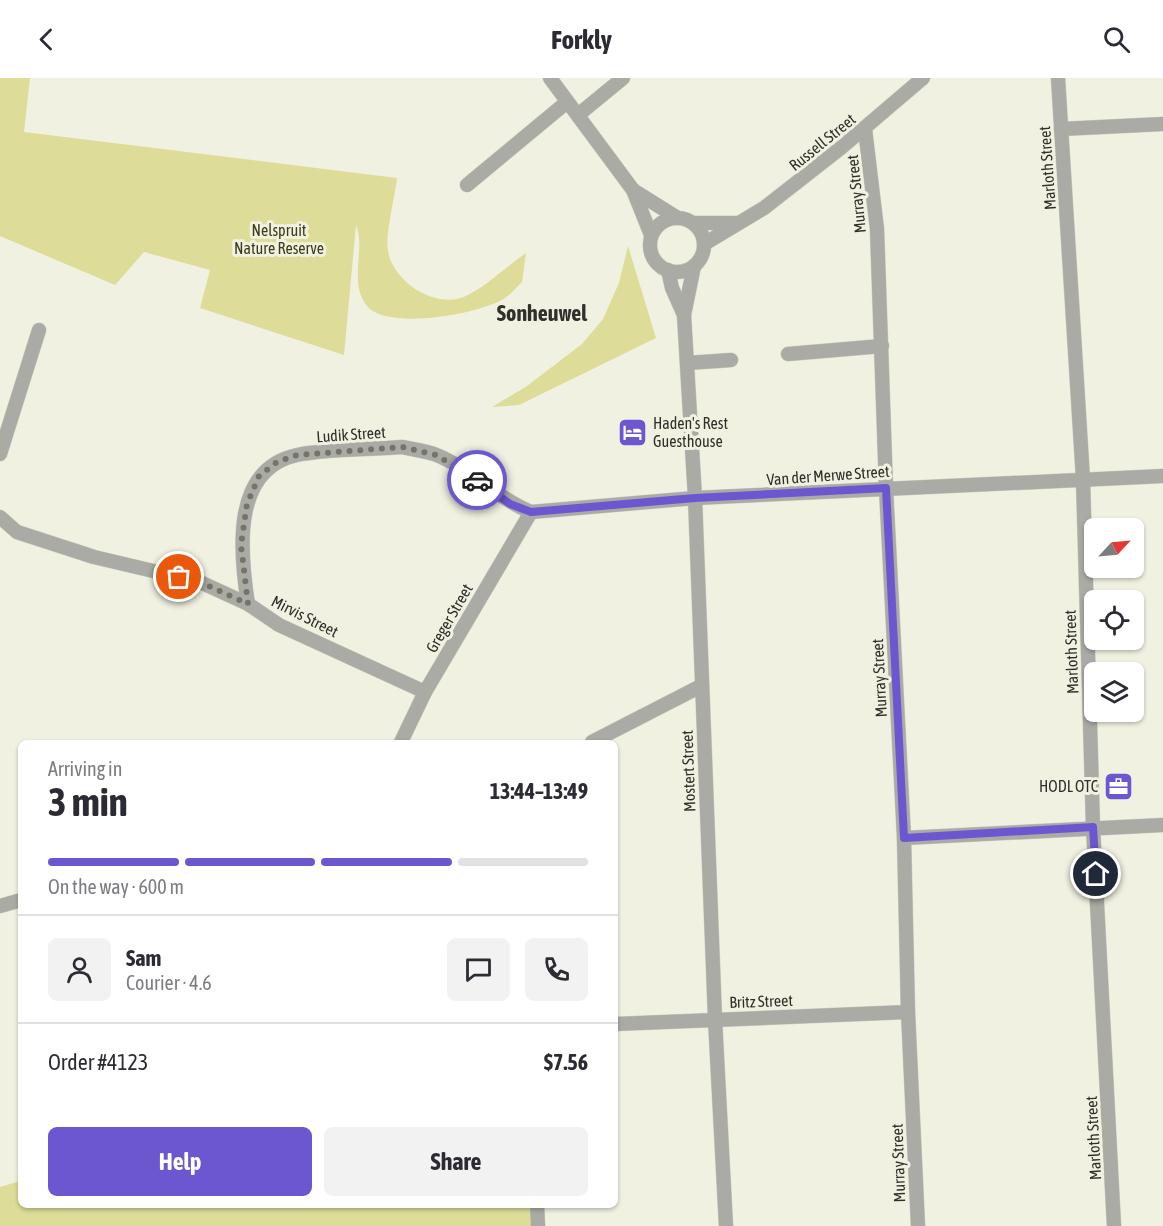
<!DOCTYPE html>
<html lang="en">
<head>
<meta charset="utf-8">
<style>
	:root { --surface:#fff; --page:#f2f2f3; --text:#2b2b33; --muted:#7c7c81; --line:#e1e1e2; --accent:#6c57d1 }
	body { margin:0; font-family:"Asap Condensed",sans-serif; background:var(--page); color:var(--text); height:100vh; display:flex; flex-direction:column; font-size:22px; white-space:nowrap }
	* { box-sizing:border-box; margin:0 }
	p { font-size:20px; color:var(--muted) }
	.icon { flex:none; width:33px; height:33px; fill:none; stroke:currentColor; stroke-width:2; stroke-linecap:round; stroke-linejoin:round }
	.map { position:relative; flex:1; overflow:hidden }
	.details { position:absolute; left:18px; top:662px; width:600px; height:468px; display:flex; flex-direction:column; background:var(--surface); border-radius:9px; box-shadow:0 2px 4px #0004 }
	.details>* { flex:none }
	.needle { width:39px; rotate:64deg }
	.buttons { position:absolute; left:1084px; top:440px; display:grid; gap:12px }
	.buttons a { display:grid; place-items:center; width:60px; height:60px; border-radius:9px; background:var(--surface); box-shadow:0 2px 4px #0004; font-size:30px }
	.pin { position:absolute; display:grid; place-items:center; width:51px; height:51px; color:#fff; margin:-26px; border:3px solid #fff; border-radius:50%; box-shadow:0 2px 6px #0007 }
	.courier { position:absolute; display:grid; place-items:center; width:60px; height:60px; margin:-30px; border:4px solid #6c57d1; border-radius:50%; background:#fff; color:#222; box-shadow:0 2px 8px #0007 }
	.summary em { font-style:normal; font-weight:700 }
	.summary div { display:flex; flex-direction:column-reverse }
	.summary { display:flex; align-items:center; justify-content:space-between; height:102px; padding:0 30px }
	h1 { font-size:39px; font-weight:700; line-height:45px }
	.bar { display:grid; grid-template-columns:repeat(4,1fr); gap:9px 6px; align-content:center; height:72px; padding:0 30px }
	.bar i { height:8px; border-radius:4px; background:var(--line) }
	.bar .active { background:var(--accent) }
	.bar p { grid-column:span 4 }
	.line { display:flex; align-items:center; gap:15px; padding:0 30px; border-top:2px solid var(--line) }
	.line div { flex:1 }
	.round { display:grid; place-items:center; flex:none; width:63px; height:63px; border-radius:9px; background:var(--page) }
	.cta { display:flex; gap:12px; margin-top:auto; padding:12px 30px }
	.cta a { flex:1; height:69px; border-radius:9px; background:var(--accent); color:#fff; font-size:24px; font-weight:700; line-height:69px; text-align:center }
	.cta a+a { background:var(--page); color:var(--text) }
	header { display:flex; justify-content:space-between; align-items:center; height:78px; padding:0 30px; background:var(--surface); font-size:27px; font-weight:700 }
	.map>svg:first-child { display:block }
	.green { fill:#dddc99 }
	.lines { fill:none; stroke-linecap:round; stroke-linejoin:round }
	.minor-casing { stroke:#cecec1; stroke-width:15 }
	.minor { stroke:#ababa5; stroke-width:14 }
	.done { stroke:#74746b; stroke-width:6; stroke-dasharray:0 10.8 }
	.route { stroke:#6c57d1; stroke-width:8 }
	.labels { text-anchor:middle; stroke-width:6; stroke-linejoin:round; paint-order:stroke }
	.street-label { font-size:16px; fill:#30302b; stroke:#f1f1e2 }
	.park-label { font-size:16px; fill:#3d3c17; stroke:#f1f1e2 }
	.poi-label { font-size:16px; fill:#30302b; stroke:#f1f1e2; text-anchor:start }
	.district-label { font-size:22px; font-weight:bold; fill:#30302b; stroke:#f1f1e2 }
</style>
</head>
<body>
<header><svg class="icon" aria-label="back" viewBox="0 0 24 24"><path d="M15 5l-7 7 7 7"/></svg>Forkly<svg class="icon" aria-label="search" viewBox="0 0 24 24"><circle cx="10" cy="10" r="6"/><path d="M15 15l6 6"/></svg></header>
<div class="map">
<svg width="1163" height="1148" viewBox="0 0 1163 1148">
	<rect width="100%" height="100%" fill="#f1f1e2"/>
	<g class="green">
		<path d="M0,0h30l-6,54 373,46c-2,18 -12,57 -9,73 5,31 48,59 78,45 21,-10 41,-30 60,-43l-4,29c-5,5 -11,12 -17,16 -24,16 -118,33 -138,8 -19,-23 -1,-57 -11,-81l-12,130 -144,-47 10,-38 -66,-18 -29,33 -115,-49z"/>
		<path d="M628,168l28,92 -137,67 -27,2 35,-21 55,-42 21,-25 16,-36z"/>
		<path d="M20,1103l1,23h509l2,22h-532v-39z"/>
	</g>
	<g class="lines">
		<defs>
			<g id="minor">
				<path d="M550,0l83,112 18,45"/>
				<path d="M1058,0l25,401 10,348 21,399"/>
				<path d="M578,37l45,-37"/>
				<path d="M865,51l12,100 9,259 18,350 4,174 10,214"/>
				<path d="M1061,51l102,-5"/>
				<path d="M467,107l100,-83"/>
				<path d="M633,112l43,27"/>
				<circle cx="677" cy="167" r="27"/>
				<path d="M694,145h42"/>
				<path d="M704,166l60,-36 78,-61 81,-69"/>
				<path d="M694,188l-10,49 11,183 20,521 11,207"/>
				<path d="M668,192l4,18 12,27"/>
				<path d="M788,276l94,-8"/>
				<path d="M687,285l44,-3"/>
				<path d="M0,376l39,-124"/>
				<path d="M0,439l17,15 77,25 106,25 48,22 31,21 146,67"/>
				<path d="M248,526c-8,-51 -17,-135 49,-149 33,-7 71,-5 105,-8 11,2 22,4 32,7 35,13 62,44 97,58l164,-14 468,-22"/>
				<path d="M401,664l24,-50 106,-180"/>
				<path d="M592,664l109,-56"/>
				<path d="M904,760l259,-13"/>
				<path d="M0,828l21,-6"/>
				<path d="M615,946l293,-12"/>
				<path d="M537,1126l1,22"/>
			</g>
		</defs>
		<use href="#minor" class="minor-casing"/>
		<use href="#minor" class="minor"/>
	</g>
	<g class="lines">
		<path class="done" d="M179,499l21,5 48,22 -7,-59 6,-41 12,-28 18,-14 20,-7 105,-8 34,8 41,25"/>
		<path class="route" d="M477,402l33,24 21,8 164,-14 191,-10 18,350 189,-11 3,47"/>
	</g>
	<defs>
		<symbol id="hotel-square" viewBox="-11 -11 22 22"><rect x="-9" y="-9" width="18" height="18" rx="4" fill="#6c57d1" stroke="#f1f1e2"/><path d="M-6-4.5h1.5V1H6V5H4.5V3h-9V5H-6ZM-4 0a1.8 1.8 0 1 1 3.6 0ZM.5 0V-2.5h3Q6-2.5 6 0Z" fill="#fff"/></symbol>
		<symbol id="office-square" viewBox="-11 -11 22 22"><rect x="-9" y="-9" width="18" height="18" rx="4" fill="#6c57d1" stroke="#f1f1e2"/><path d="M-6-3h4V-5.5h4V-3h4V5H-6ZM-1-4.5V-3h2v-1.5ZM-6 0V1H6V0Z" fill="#fff"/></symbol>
	</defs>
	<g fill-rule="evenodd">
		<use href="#hotel-square" x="616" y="338" width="33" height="33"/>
		<use href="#office-square" x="1102" y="692" width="33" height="33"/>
	</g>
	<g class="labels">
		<g class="street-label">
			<text transform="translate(822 64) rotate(-39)" y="6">Russell Street</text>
			<text transform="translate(1047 90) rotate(-94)" y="6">Marloth Street</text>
			<text transform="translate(856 116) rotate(-96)" y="6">Murray Street</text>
			<text transform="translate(351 356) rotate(-4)" y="6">Ludik Street</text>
			<text transform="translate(828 397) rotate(-4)" y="6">Van der Merwe Street</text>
			<text transform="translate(305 538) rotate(27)" y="6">Mirvis Street</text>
			<text transform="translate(449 540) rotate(-60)" y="6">Greger Street</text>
			<text transform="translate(1071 574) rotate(-92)" y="6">Marloth Street</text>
			<text transform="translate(879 600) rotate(-93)" y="6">Murray Street</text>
			<text transform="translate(688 693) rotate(-92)" y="6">Mostert Street</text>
			<text transform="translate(761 923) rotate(-2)" y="6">Britz Street</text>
			<text transform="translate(1093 1060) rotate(-93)" y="6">Marloth Street</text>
			<text transform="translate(898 1085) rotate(-92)" y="6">Murray Street</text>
		</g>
		<g class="park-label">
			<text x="279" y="158">Nelspruit<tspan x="279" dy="18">Nature Reserve</tspan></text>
		</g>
		<g class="poi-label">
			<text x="653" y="351">Haden's Rest<tspan x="653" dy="18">Guesthouse</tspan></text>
			<text x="1098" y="714" text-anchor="end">HODL OTC</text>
		</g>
		<g class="district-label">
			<text x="542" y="243">Sonheuwel</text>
		</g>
	</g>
</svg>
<div class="buttons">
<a><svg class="needle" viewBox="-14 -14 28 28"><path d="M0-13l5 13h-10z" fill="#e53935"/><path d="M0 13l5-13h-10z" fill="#7c7c81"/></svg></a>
<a><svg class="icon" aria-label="locate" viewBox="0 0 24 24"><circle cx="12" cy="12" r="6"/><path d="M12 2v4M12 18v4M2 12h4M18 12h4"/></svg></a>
<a><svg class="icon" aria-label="layers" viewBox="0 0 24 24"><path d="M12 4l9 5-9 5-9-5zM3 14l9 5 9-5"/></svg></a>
</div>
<div class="pin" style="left:179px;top:499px;background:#ea580c"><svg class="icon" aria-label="bag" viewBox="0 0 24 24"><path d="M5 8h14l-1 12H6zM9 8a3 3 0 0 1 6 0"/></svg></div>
<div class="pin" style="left:1096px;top:796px;background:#1f2937"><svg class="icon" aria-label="home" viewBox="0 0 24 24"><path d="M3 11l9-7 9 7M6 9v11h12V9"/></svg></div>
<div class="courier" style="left:477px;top:402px"><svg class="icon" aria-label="car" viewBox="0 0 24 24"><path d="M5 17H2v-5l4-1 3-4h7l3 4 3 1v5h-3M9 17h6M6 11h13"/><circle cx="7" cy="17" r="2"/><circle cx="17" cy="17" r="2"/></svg></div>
<section class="details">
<div class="summary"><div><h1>3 min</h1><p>Arriving in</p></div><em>13:44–13:49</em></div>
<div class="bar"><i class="active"></i><i class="active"></i><i class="active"></i><i></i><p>On the way · 600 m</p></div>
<div class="line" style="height:108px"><a class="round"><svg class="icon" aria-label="person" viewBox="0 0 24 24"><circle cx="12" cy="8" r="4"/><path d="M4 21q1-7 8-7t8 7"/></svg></a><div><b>Sam</b><p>Courier · 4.6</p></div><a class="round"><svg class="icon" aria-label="chat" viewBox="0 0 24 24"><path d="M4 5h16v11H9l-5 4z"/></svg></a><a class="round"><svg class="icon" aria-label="phone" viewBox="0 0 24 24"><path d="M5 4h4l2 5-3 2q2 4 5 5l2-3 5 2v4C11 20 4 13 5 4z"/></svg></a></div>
<div class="line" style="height:78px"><div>Order #4123</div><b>$7.56</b></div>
<div class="cta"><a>Help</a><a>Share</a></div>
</section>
</div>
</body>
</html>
